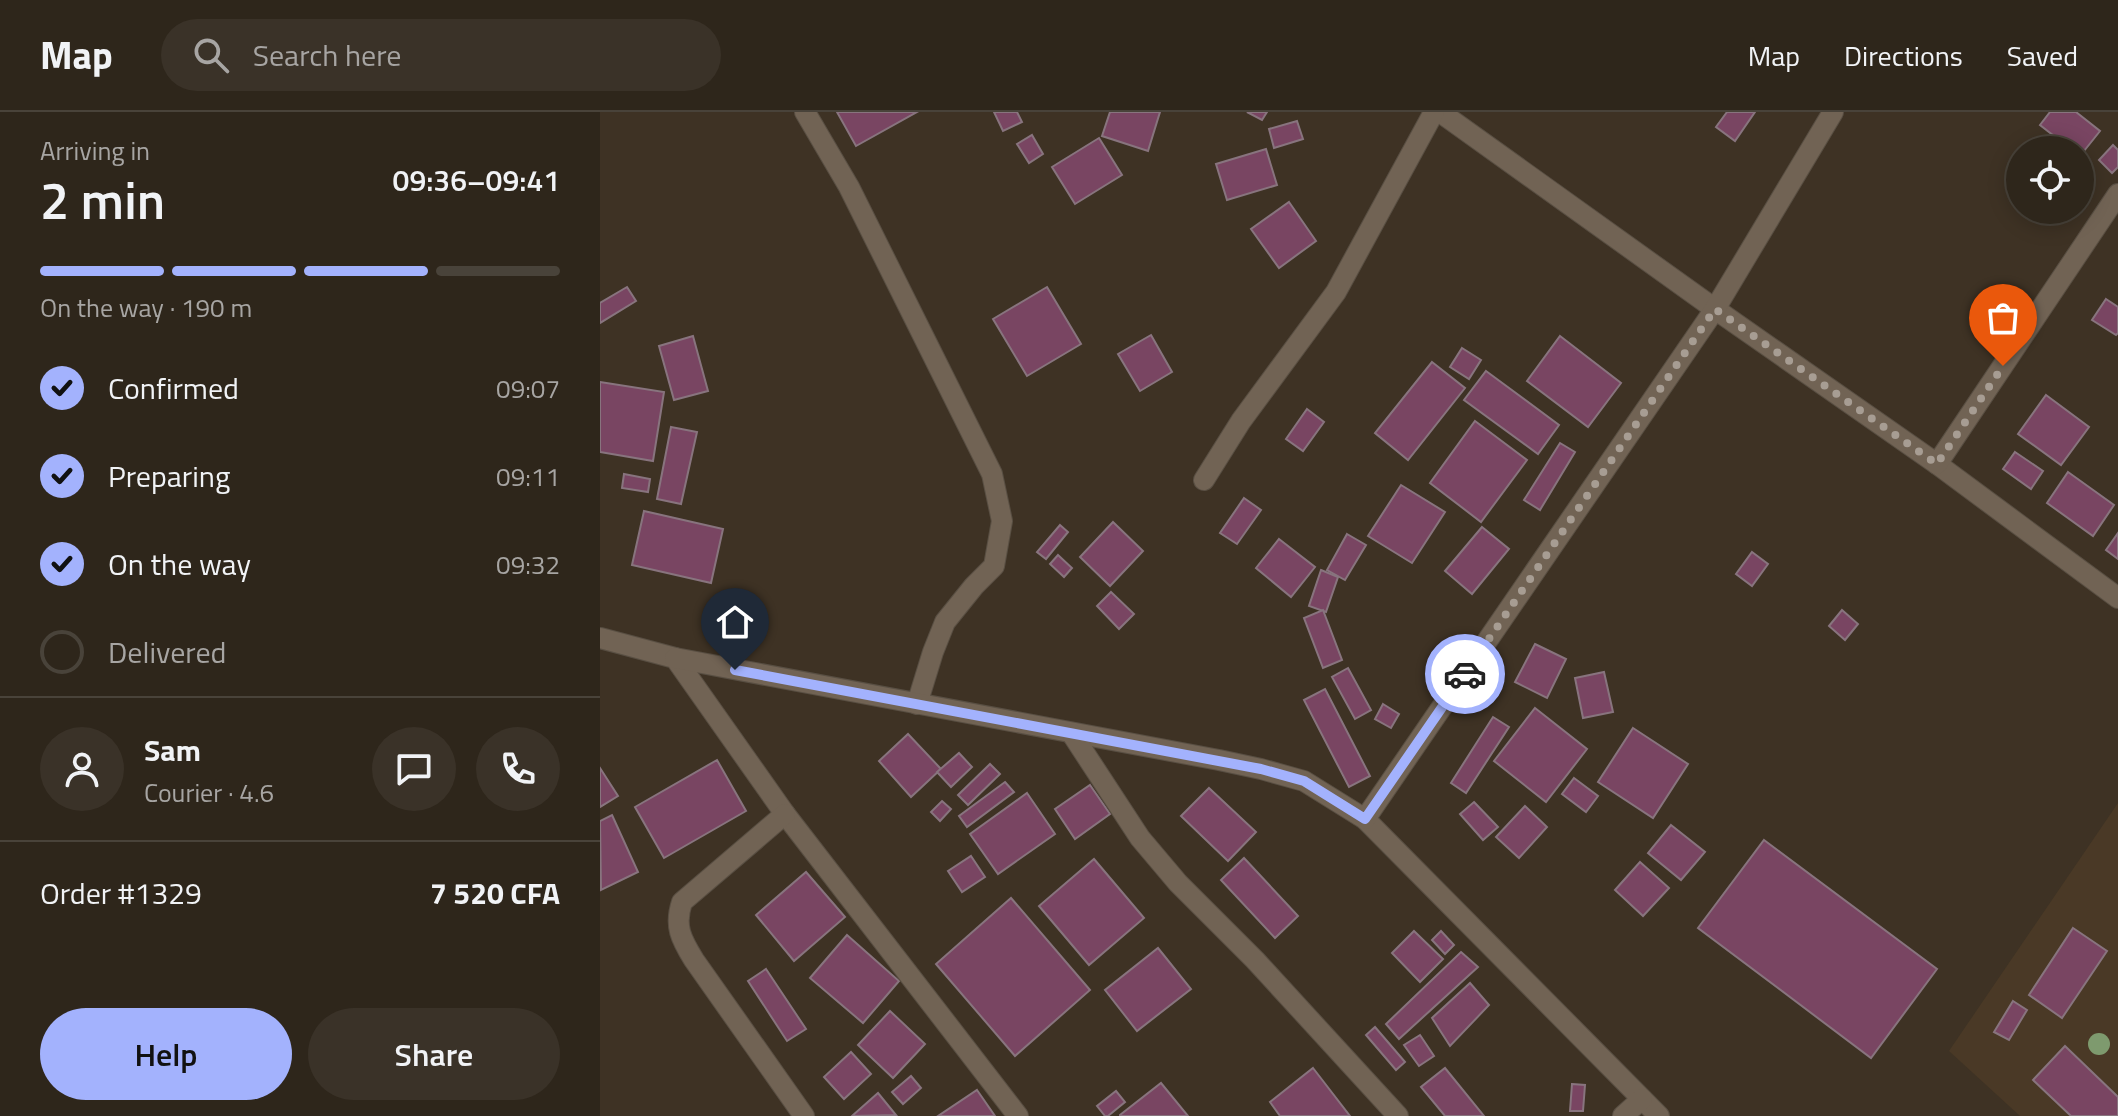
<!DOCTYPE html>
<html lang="en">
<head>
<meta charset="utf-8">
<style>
	:root { --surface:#2e261b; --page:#3a3228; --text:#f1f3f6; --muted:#a7a5a3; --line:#49433a; --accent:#a3b2fd }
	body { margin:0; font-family:"Titillium Web",sans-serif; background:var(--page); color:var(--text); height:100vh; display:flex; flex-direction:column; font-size:30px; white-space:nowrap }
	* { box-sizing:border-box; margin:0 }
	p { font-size:26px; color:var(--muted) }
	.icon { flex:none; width:44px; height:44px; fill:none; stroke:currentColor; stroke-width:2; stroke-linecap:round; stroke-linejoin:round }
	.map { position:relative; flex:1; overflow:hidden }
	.details { display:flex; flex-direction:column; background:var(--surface); width:600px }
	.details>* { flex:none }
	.tools { position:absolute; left:1406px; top:24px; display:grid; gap:16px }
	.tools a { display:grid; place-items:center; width:88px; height:88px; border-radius:50%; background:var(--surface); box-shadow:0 4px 20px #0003,0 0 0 2px var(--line); font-size:40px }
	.pin { position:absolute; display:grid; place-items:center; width:68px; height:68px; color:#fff; margin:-82px -34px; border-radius:50% 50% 50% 0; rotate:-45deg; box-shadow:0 0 8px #0007 }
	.pin .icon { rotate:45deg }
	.courier { position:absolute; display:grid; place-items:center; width:80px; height:80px; margin:-40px; border:6px solid #a3b2fd; border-radius:50%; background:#fff; color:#222; box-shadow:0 2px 10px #0007 }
	.overview em { font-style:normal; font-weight:600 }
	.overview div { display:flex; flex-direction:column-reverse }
	.overview { display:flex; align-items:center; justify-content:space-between; height:136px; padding:0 40px }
	h1 { font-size:52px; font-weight:600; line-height:60px }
	.bar { display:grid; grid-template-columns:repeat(4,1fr); gap:12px 8px; align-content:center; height:96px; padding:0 40px }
	.bar i { height:10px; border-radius:6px; background:var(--line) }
	.bar .on { background:var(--accent) }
	.bar p { grid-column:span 4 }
	.line { display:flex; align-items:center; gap:20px; padding:0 40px; border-top:2px solid var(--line) }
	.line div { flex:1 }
	.round { display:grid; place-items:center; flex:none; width:84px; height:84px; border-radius:42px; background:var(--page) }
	ol { padding:0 40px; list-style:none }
	li { display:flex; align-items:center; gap:24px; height:88px }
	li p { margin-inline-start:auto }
	li .icon { padding:8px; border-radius:50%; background:var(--accent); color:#111; stroke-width:4 }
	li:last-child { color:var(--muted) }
	li i { width:44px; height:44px; border:4px solid var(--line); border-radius:50% }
	.primary-button { display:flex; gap:16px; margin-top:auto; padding:16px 40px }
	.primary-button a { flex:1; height:92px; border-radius:48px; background:var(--accent); color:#111; font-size:32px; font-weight:600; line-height:92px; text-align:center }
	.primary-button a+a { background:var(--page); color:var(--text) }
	header { display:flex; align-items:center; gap:48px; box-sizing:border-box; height:112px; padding:0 40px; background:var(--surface); border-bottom:2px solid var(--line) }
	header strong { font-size:38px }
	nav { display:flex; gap:44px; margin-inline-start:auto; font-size:28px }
	.search { width:560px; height:72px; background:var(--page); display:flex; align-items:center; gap:20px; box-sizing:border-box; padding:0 28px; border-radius:44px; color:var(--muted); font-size:30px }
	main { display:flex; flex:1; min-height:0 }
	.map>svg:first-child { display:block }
	.built { fill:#4a3926 }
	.building { fill:#794562; stroke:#88747e; stroke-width:2 }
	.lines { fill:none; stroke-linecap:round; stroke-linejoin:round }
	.street-casing { stroke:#594f43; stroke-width:22 }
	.street { stroke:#716354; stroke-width:20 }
	.tree { fill:#7e9a6e }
	.done { stroke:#a79d93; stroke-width:8; stroke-dasharray:0 14.4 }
	.route { stroke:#a3b2fd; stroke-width:10 }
</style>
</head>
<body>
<header>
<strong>Map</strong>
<div class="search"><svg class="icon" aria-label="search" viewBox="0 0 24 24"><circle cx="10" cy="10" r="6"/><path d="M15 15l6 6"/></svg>Search here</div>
<nav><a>Map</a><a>Directions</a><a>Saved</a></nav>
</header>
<main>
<section class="details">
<div class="overview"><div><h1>2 min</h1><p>Arriving in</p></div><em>09:36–09:41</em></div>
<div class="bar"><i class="on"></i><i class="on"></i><i class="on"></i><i></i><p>On the way · 190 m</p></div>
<ol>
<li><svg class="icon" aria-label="check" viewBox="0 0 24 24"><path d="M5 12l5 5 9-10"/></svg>Confirmed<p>09:07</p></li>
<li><svg class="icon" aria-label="check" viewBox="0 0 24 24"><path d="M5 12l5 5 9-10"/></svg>Preparing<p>09:11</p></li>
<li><svg class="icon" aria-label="check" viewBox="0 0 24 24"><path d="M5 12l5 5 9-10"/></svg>On the way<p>09:32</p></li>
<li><i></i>Delivered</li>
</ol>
<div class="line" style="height:144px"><a class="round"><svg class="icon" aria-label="person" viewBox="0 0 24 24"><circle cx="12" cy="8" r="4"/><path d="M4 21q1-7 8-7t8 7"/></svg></a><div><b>Sam</b><p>Courier · 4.6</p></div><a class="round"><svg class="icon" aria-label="chat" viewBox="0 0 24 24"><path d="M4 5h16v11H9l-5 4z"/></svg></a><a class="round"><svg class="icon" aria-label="phone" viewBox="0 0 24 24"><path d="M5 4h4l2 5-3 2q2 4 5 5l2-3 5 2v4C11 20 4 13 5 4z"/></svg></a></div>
<div class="line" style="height:104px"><div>Order #1329</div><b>7 520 CFA</b></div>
<div class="primary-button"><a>Help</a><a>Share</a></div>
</section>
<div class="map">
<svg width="1518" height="1004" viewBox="0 0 1518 1004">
	<rect width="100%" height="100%" fill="#3e3224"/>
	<path class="built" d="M1518,691v313h-98l-71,-65z"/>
	<g class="building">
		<path d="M237,0h80l-61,34z"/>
		<path d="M394,0h23l5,10 -19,9z"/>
		<path d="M510,0h50l-12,39 -46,-15z"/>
		<path d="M647,0h20l-5,8z"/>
		<path d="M1127,0h28l-20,29 -19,-14z"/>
		<path d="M1450,0h26l24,19 -20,25v-6h-8l-32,-25z"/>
		<path d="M697,9l6,18 -29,9 -5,-19z"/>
		<path d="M432,23l11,19 -14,9 -12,-19z"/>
		<path d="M499,26l23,37 -47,29 -23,-37z"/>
		<path d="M1513,33l5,5v17l-6,6 -13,-13z"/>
		<path d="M666,37l11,36 -50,15 -11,-36z"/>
		<path d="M1480,66l10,8 -10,12z"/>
		<path d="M689,90l27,39 -37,27 -28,-39z"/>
		<path d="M27,175l9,14 -36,22v-20z"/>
		<path d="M447,175l34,57 -54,32 -34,-57z"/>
		<path d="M1506,187l12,8v26l-2,2 -24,-15z"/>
		<path d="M551,223l21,37 -32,19 -22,-37z"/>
		<path d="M93,224l15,55 -34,9 -15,-54z"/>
		<path d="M960,224l61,47 -33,44 -61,-46z"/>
		<path d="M862,236l19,12 -12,19 -19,-12z"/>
		<path d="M832,250l33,26 -57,72 -33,-27z"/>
		<path d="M886,259l73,54 -21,29 -74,-54z"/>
		<path d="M0,270l64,10 -11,69 -53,-9z"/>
		<path d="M1446,283l43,32 -28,38 -43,-31z"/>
		<path d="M707,297l17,13 -21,29 -17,-12z"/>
		<path d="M875,309l52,39 -46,62 -51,-39z"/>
		<path d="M71,315l26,5 -16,72 -24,-5z"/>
		<path d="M960,331l15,9 -35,58 -16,-10z"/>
		<path d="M1415,340l28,19 -12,18 -28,-20z"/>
		<path d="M1468,360l46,33 -21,31 -46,-33z"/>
		<path d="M24,362l26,5 -2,13 -26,-4z"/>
		<path d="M801,373l44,27 -33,51 -44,-27z"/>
		<path d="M644,386l17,12 -24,34 -17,-11z"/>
		<path d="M44,399l79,18 -12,54 -79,-18z"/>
		<path d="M513,410l30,29 -33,35 -30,-29z"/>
		<path d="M460,413l8,7 -22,27 -9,-7z"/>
		<path d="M882,415l27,22 -37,45 -27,-23z"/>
		<path d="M1518,421v26l-12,-9z"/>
		<path d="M747,422l19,11 -21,35 -18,-10z"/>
		<path d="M679,427l36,28 -24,30 -35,-29z"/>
		<path d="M1152,440l16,12 -16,22 -16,-12z"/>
		<path d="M458,443l14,13 -8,9 -14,-13z"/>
		<path d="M721,458l17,7 -12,35 -17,-6z"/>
		<path d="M511,480l23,22 -15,15 -22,-23z"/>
		<path d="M723,498l19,50 -19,8 -19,-50z"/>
		<path d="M1242,498l16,14 -13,16 -16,-14z"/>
		<path d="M935,532l31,15 -19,39 -32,-16z"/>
		<path d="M748,556l23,42 -16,9 -23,-42z"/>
		<path d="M1004,560l9,40 -30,6 -8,-40z"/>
		<path d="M725,577l45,87 -21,11 -45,-87z"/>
		<path d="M783,592l16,10 -8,14 -16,-9z"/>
		<path d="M935,596l52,41 -41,53 -52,-41z"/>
		<path d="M893,605l16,10 -43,66 -15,-10z"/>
		<path d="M1033,616l55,36 -35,54 -55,-36z"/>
		<path d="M308,622l33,35 -30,28 -32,-36z"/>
		<path d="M359,641l13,14 -21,20 -14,-15z"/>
		<path d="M117,648l29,51 -82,47 -29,-51z"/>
		<path d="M390,652l10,10 -32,31 -10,-10z"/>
		<path d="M0,656l18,28 -18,11z"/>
		<path d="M974,666l24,18 -12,16 -24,-18z"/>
		<path d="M405,670l9,10 -47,35 -8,-11z"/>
		<path d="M490,673l20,29 -35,25 -20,-30z"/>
		<path d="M609,676l47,44 -28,29 -47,-45z"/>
		<path d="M427,681l28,41 -57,40 -28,-40z"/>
		<path d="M342,689l9,8 -11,12 -9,-9z"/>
		<path d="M874,690l24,25 -15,13 -23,-26z"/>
		<path d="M925,694l22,21 -28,31 -23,-21z"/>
		<path d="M12,703l26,57 -37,18 -1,-69z"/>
		<path d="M1071,713l34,27 -24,28 -33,-27z"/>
		<path d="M1164,728l173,129 -66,89 -173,-130z"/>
		<path d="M371,744l14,21 -23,15 -14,-21z"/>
		<path d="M644,746l54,58 -23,22 -54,-58z"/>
		<path d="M494,747l50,59 -55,47 -50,-59z"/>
		<path d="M1040,750l29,26 -26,28 -28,-26z"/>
		<path d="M206,760l39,45 -51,44 -38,-46z"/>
		<path d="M411,786l79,92 -75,66 -79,-92z"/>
		<path d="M1473,816l34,23 -45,67 -33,-23z"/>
		<path d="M814,819l29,28 -23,23 -28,-29z"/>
		<path d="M841,819l13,14 -9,9 -13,-14z"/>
		<path d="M247,823l52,46 -36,42 -53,-45z"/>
		<path d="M558,836l33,41 -54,42 -32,-41z"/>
		<path d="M861,840l17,15 -79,72 -13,-15z"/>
		<path d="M166,857l40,60 -19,12 -39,-60z"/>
		<path d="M870,871l19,22 -39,41 -18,-28z"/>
		<path d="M1413,889l14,9 -18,30 -15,-8z"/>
		<path d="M290,899l35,33 -32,34 -35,-33z"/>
		<path d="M775,915l30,35 -9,8 -30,-35z"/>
		<path d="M820,923l14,21 -15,10 -15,-21z"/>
		<path d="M1465,934l53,51v19h-47l-38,-36z"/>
		<path d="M251,940l20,22 -27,25 -20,-22z"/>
		<path d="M713,956l37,48h-70l-10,-14z"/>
		<path d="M845,956l39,48h-39l-24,-29z"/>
		<path d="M311,964l10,12 -18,16 -11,-12z"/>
		<path d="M561,971l27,33h-68v-1z"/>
		<path d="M972,972l13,1 -2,26h-13z"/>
		<path d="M377,978l18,26h-57z"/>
		<path d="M516,979l9,11 -17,14h-3l-8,-10z"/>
		<path d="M278,981l18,22 -44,1z"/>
	</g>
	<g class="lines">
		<defs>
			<g id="street">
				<path d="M205,0l44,75 143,287 10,47 -8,45 -20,20 -29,36 -12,30 -16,52"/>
				<path d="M840,0l275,197 222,155 181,134"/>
				<path d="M1337,352l181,-270"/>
				<path d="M604,368l37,-59 95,-129 98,-180"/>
				<path d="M0,526l75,20 110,156 233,302"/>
				<path d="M75,546l544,102 42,9 43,12 61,38 294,297"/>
				<path d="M472,622l68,104 38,45 77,77 143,156"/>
				<path d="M185,702l-103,88c-8,24 -1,37 12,58l110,156"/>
				<path d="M765,707l350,-510 118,-197"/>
				<path d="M1023,1004l19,-17"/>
			</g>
		</defs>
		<use href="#street" class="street-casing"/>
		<use href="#street" class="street"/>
	</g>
	<circle class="tree" cx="1499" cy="932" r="11"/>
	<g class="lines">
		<path class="done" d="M865,562l250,-365 222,155 66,-98"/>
		<path class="route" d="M135,558l526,99 43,12 61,38 100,-145"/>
	</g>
</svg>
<div class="tools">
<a><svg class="icon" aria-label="locate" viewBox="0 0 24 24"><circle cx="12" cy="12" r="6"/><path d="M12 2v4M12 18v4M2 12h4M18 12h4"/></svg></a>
</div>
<div class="pin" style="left:1403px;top:254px;background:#ea580c"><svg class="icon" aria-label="bag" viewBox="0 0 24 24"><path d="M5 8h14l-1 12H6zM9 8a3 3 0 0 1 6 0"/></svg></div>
<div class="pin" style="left:135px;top:558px;background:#1f2937"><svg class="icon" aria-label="home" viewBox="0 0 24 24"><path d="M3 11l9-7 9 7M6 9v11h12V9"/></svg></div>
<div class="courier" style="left:865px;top:562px"><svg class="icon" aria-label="car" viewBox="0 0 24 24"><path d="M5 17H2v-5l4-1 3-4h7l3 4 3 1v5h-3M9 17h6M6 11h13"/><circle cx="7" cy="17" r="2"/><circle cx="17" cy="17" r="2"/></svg></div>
</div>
</main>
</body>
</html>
